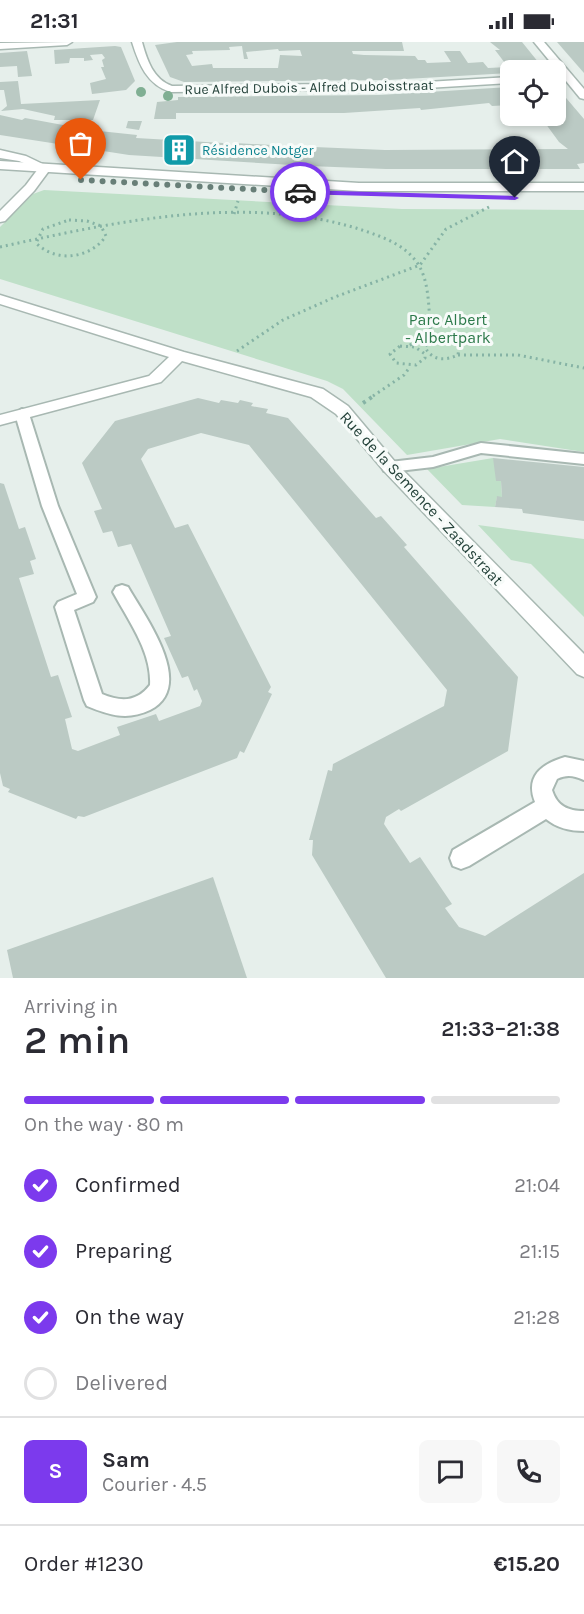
<!DOCTYPE html>
<html lang="en">
<head>
<meta charset="utf-8">
<style>
	:root { --surface:#fff; --page:#f7f7f7; --text:#2b2b33; --muted:#7c7c81; --line:#e1e1e2; --accent:#7c3aed }
	body { margin:0; font-family:Karla,sans-serif; background:var(--page); color:var(--text); height:100vh; display:flex; flex-direction:column; font-size:22px; white-space:nowrap }
	* { box-sizing:border-box; margin:0 }
	p { font-size:20px; color:var(--muted) }
	.icon { flex:none; width:33px; height:33px; fill:none; stroke:currentColor; stroke-width:2; stroke-linecap:round; stroke-linejoin:round }
	.map { position:relative; height:936px; overflow:hidden }
	.side { display:flex; flex-direction:column; background:var(--surface); flex:1 }
	.side>* { flex:none }
	.controls { position:absolute; left:500px; top:18px; display:grid; gap:12px }
	.controls a { display:grid; place-items:center; width:66px; height:66px; border-radius:9px; background:var(--surface); box-shadow:0 3px 9px #0003; font-size:30px }
	.pin { position:absolute; display:grid; place-items:center; width:51px; height:51px; color:#fff; margin:-62px -26px; border-radius:50% 50% 50% 0; rotate:-45deg; box-shadow:0 0 6px #0007 }
	.pin .icon { rotate:45deg }
	.courier { position:absolute; display:grid; place-items:center; width:60px; height:60px; margin:-30px; border:4px solid #7c3aed; border-radius:50%; background:#fff; color:#222; box-shadow:0 2px 8px #0007 }
	.overview em { font-style:normal; font-weight:600 }
	.overview div { display:flex; flex-direction:column-reverse }
	.overview { display:flex; align-items:center; justify-content:space-between; height:102px; padding:0 24px }
	h1 { font-size:39px; font-weight:600; line-height:45px }
	.bar { display:grid; grid-template-columns:repeat(4,1fr); gap:9px 6px; align-content:center; height:72px; padding:0 24px }
	.bar i { height:8px; border-radius:4px; background:var(--line) }
	.bar .active { background:var(--accent) }
	.bar p { grid-column:span 4 }
	.line { display:flex; align-items:center; gap:15px; padding:0 24px; border-top:2px solid var(--line) }
	.line div { flex:1 }
	.round { display:grid; place-items:center; flex:none; width:63px; height:63px; border-radius:9px; background:var(--page) }
	ol { padding:0 24px; list-style:none }
	li { display:flex; align-items:center; gap:18px; height:66px }
	li p { margin-inline-start:auto }
	li .icon { padding:6px; border-radius:50%; background:var(--accent); color:#fff; stroke-width:4 }
	li:last-child { color:var(--muted) }
	li i { width:33px; height:33px; border:3px solid var(--line); border-radius:50% }
	.status { display:flex; justify-content:space-between; align-items:center; height:42px; padding:0 30px; background:var(--surface); direction:ltr }
	.status svg { height:16px; fill:currentColor }
	.map>svg:first-child { display:block }
	.green { fill:#bfe0c8 }
	.building { fill:#bbcac4; fill-rule:evenodd }
	.lines { fill:none; stroke-linecap:round; stroke-linejoin:round }
	.service-casing { stroke:#a8b8b2; stroke-width:4 }
	.minor-casing { stroke:#a8b8b2; stroke-width:3 }
	.tertiary-casing { stroke:#a8b8b2; stroke-width:3 }
	.path-far1 { stroke:#86b3a5; stroke-width:3; stroke-dasharray:2 4; stroke-linecap:butt }
	.path { stroke:#86b3a5; stroke-width:4; stroke-dasharray:3 4.5; stroke-linecap:butt }
	.service { fill:#fff; fill-rule:evenodd }
	.minor { fill:#fff; fill-rule:evenodd }
	.tertiary { fill:#fff; fill-rule:evenodd }
	.tree { fill:#80af93 }
	.route { fill:#7c3aed }
	.done { stroke:#687f78; stroke-width:6; stroke-dasharray:0 10.8 }
	.labels { text-anchor:middle; stroke-width:6; stroke-linejoin:round; paint-order:stroke }
	.far-street-label { font-size:14px; fill:#24423a; stroke:#f7fbf9 }
	.far-culture-label { font-size:14px; fill:#0d838f; stroke:#f7fbf9; text-anchor:start }
	.park-label { font-size:16px; fill:#2d7a4b; stroke:#f7fbf9 }
	.street-label { font-size:16px; fill:#24423a; stroke:#f7fbf9 }
</style>
</head>
<body>
<div class="status"><b>21:31</b><svg viewBox="0 0 49 12"><path d="M0 12V9h3v3zM5 12V6h3v6zM10 12V3h3v9zM15 12V0h3v12zM26 1h20v11H26zM47 4h2v5h-2z"/></svg></div>
<div class="map">
<svg width="584" height="936" viewBox="0 0 584 936">
	<rect width="100%" height="100%" fill="#e6efeb"/>
	<g class="green">
		<path d="M44,148l358,19 182,1v242l-84,-13 -93,16 -64,-66 -16,-8 -327,-102v-52l33,-33z"/>
		<path d="M493,416l8,23 1,16h-5l-2,10 -33,-2 -35,-36z"/>
		<path d="M478,483l106,14v78l-53,-53 -20,-4z"/>
	</g>
	<g class="building">
		<path d="M177,0h225l2,9h-52l1,3 11,1 51,1 3,4h7l2,3 24,-1 -7,-11h16l8,12 15,-1 5,6 20,-1 -13,-17h5l-10,-8h32l21,26 -5,2h-28v3l-122,7 -204,2 -14,-5 -15,-32zM242,4l2,13h4l-2,-7 32,-3 1,2 21,-1 2,6 -22,-1 -2,13h-65l-1,-4 -20,2 -6,-11 7,-1 -1,-3 38,-1 -1,-3z"/>
		<path d="M557,0h27v31l-7,-8z"/>
		<path d="M115,4l6,1 14,34 -9,9 -34,4 -2,-11 16,-4 -5,-12h3l-2,-7 3,-2 -3,-4 -12,1 3,5 -9,1v-3h-14l-1,5 -14,1 -1,-14z"/>
		<path d="M27,9l5,25 -14,1 -1,-11 -17,1v-14z"/>
		<path d="M18,39l3,23 79,-4 -7,20h-39l1,-4 -32,-7 -22,2 6,-5 -3,-16h-4v-8z"/>
		<path d="M555,43l29,34v44l-7,1 3,5h-194l-77,-3 -180,-11 -129,-20v-20l22,5 3,-2 65,12 47,5 -1,3 87,5 1,3h8l2,-3 74,4 5,3 1,-3 71,3 183,-1 -9,-7 -19,-26h15z"/>
		<path d="M510,45v18l-18,1 -3,-3 -68,7 -1,-2 -76,5h-168v6h-22l3,-17 21,-2v-3l201,-2z"/>
		<path d="M128,79h14l-3,9 -13,-2z"/>
		<path d="M198,356l21,5 2,-3 17,3 2,-3 13,3 -2,3 17,3 -2,4 22,5 88,100 5,-2 26,29 -3,2 114,130 -10,74 -107,60 -2,-2 -13,8 -2,7 26,39 10,-6 32,47 -7,4 14,19 26,9 99,-63v105h-198l-74,-123 1,-15h-4l19,-70 4,1 1,-7 111,-58 3,-16 -198,-245 -48,-12 -53,16 -7,10 34,69 13,-4 83,163 -3,5 4,2 -28,59 -4,-2 -3,7 -153,59 -6,-1 -2,3 -68,-27 2,-3 -7,-3 -3,-13v-290l4,1 15,45 6,-2 11,32 -6,2 4,13 -15,4 32,99 7,-2 14,42 -7,2 7,30 6,2 42,-16 -3,-8 39,-13 3,7 41,-15 2,-5 -5,-12 -3,2 -6,-15 -6,2 -18,-40 7,-2 -40,-92 -13,3 -6,-16 -9,2 -9,-22 8,-2 -20,-46 33,-42z"/>
		<path d="M493,416l91,9v54l-61,-8 -1,-4 -27,-2 2,-11 5,1 -1,-16h-5z"/>
		<path d="M213,835l34,101h-234l-6,-28z"/>
	</g>
	<g class="lines">
		<defs>
			<g id="service">
				<path d="M22,367l7,5 29,92 38,91 -3,5 -19,8 28,84c19,8 35,8 48,-9 2,-33 -22,-65 -37,-93l3,-5 6,-2 6,2c17,30 69,99 22,123 -23,11 -41,5 -63,-4l-3,-6 -29,-93 3,-5 19,-8 -35,-88 -27,-92z"/>
				<path d="M481,401l103,11v10l-103,-11 -48,14 -43,5 -6,-1 -2,-4 2,-4 6,-1 43,-5z"/>
				<path d="M565,715l19,4v19c-11,-4 -16,-6 -27,-1l-5,11c5,16 16,21 32,21v20c-14,0 -27,-3 -38,-12l-77,47 -8,3 -8,-3 -3,-8 3,-8 82,-48c-10,-25 6,-38 30,-45z"/>
			</g>
			<g id="minor">
				<path d="M72,0l-5,3 -67,4v-6z"/>
				<path d="M132,0h10c5,18 11,37 30,44l238,-3 100,-6v6l-100,6 -239,3c-24,-7 -32,-28 -39,-50z"/>
				<path d="M534,0h10l40,47v10l-4,-1z"/>
				<path d="M0,108l26,6 25,12 -17,23 -29,30 -5,1v-11l26,-26 12,-16 -19,-8 -19,-3z"/>
				<path d="M0,253l184,57 139,37 25,17 48,57 188,191v23l-7,-3 -193,-203 -48,-57 -25,-17 -129,-36 -21,21 -161,43v-10l149,-39 20,-19 -169,-53z"/>
			</g>
			<path id="tertiary" d="M0,119l359,22h225v8h-225l-359,-22z"/>
		</defs>
		<use href="#service" class="service-casing"/>
		<use href="#minor" class="minor-casing"/>
		<use href="#tertiary" class="tertiary-casing"/>
		<g class="path-far1">
			<path d="M234,172l4,-13"/>
			<path d="M69,178l18,1 14,5 5,10c-16,23 -50,27 -70,7l7,-14z"/>
			<path d="M0,205c114,-25 241,-53 356,-19 21,7 45,14 59,32 16,19 13,52 16,75l-23,11"/>
			<path d="M443,297l13,4 3,4 -1,8c-13,6 -26,6 -33,-8l3,-4z"/>
			<path d="M400,304l15,1 10,7v4l-9,7 -20,-2 -6,-9z"/>
			<path d="M237,309l46,-31 52,-23 85,-32 26,-36 43,-22"/>
			<path d="M458,313h60l66,13"/>
			<path d="M373,354l31,-21 6,-8"/>
		</g>
		<path class="path" d="M363,361l12,-8"/>
		<use href="#service" class="service"/>
		<use href="#minor" class="minor"/>
		<use href="#tertiary" class="tertiary"/>
	</g>
	<g class="tree">
		<circle cx="141" cy="50" r="5"/>
		<circle cx="188" cy="50" r="5"/>
		<circle cx="168" cy="54" r="5"/>
	</g>
	<path class="route" d="M300,148l215,6 4,2 -4,2 -218,-6z"/>
	<g class="lines">
		<path class="done" d="M81,138l219,12"/>
	</g>
	<defs>
		<symbol id="building-square" viewBox="-11 -11 22 22"><rect x="-9" y="-9" width="18" height="18" rx="4" fill="#0f9aa8" stroke="#f7fbf9"/><path d="M-4-6H4V6H1V3H-1V6H-4ZM-2.5-4.3h1.7v1.8h-1.7ZM.8-4.3h1.7v1.8H.8ZM-2.5-1h1.7V.8h-1.7ZM.8-1h1.7V.8H.8Z" fill="#fff"/></symbol>
	</defs>
	<g fill-rule="evenodd">
		<use href="#building-square" x="160" y="89" width="38" height="38"/>
	</g>
	<g class="labels">
		<g class="far-street-label">
			<text transform="translate(309 45) rotate(-1)" y="5">Rue Alfred Dubois - Alfred Duboisstraat</text>
		</g>
		<g class="far-culture-label">
			<text x="202" y="113">Résidence Notger</text>
		</g>
		<g class="park-label">
			<text x="448" y="283">Parc Albert<tspan x="448" dy="18">- Albertpark</tspan></text>
		</g>
		<g class="street-label">
			<text transform="translate(422 456) rotate(47)" y="6">Rue de la Semence - Zaadstraat</text>
		</g>
	</g>
</svg>
<div class="controls">
<a><svg class="icon" aria-label="locate" viewBox="0 0 24 24"><circle cx="12" cy="12" r="6"/><path d="M12 2v4M12 18v4M2 12h4M18 12h4"/></svg></a>
</div>
<div class="pin" style="left:81px;top:138px;background:#ea580c"><svg class="icon" aria-label="bag" viewBox="0 0 24 24"><path d="M5 8h14l-1 12H6zM9 8a3 3 0 0 1 6 0"/></svg></div>
<div class="pin" style="left:515px;top:156px;background:#1f2937"><svg class="icon" aria-label="home" viewBox="0 0 24 24"><path d="M3 11l9-7 9 7M6 9v11h12V9"/></svg></div>
<div class="courier" style="left:300px;top:150px"><svg class="icon" aria-label="car" viewBox="0 0 24 24"><path d="M5 17H2v-5l4-1 3-4h7l3 4 3 1v5h-3M9 17h6M6 11h13"/><circle cx="7" cy="17" r="2"/><circle cx="17" cy="17" r="2"/></svg></div>
</div>
<section class="side">
<div class="overview"><div><h1>2 min</h1><p>Arriving in</p></div><em>21:33–21:38</em></div>
<div class="bar"><i class="active"></i><i class="active"></i><i class="active"></i><i></i><p>On the way · 80 m</p></div>
<ol>
<li><svg class="icon" aria-label="check" viewBox="0 0 24 24"><path d="M5 12l5 5 9-10"/></svg>Confirmed<p>21:04</p></li>
<li><svg class="icon" aria-label="check" viewBox="0 0 24 24"><path d="M5 12l5 5 9-10"/></svg>Preparing<p>21:15</p></li>
<li><svg class="icon" aria-label="check" viewBox="0 0 24 24"><path d="M5 12l5 5 9-10"/></svg>On the way<p>21:28</p></li>
<li><i></i>Delivered</li>
</ol>
<div class="line" style="height:108px"><b class="round" style="background:var(--accent);color:#fff">S</b><div><b>Sam</b><p>Courier · 4.5</p></div><a class="round"><svg class="icon" aria-label="chat" viewBox="0 0 24 24"><path d="M4 5h16v11H9l-5 4z"/></svg></a><a class="round"><svg class="icon" aria-label="phone" viewBox="0 0 24 24"><path d="M5 4h4l2 5-3 2q2 4 5 5l2-3 5 2v4C11 20 4 13 5 4z"/></svg></a></div>
<div class="line" style="height:78px"><div>Order #1230</div><b>€15.20</b></div>
</section>
</body>
</html>
